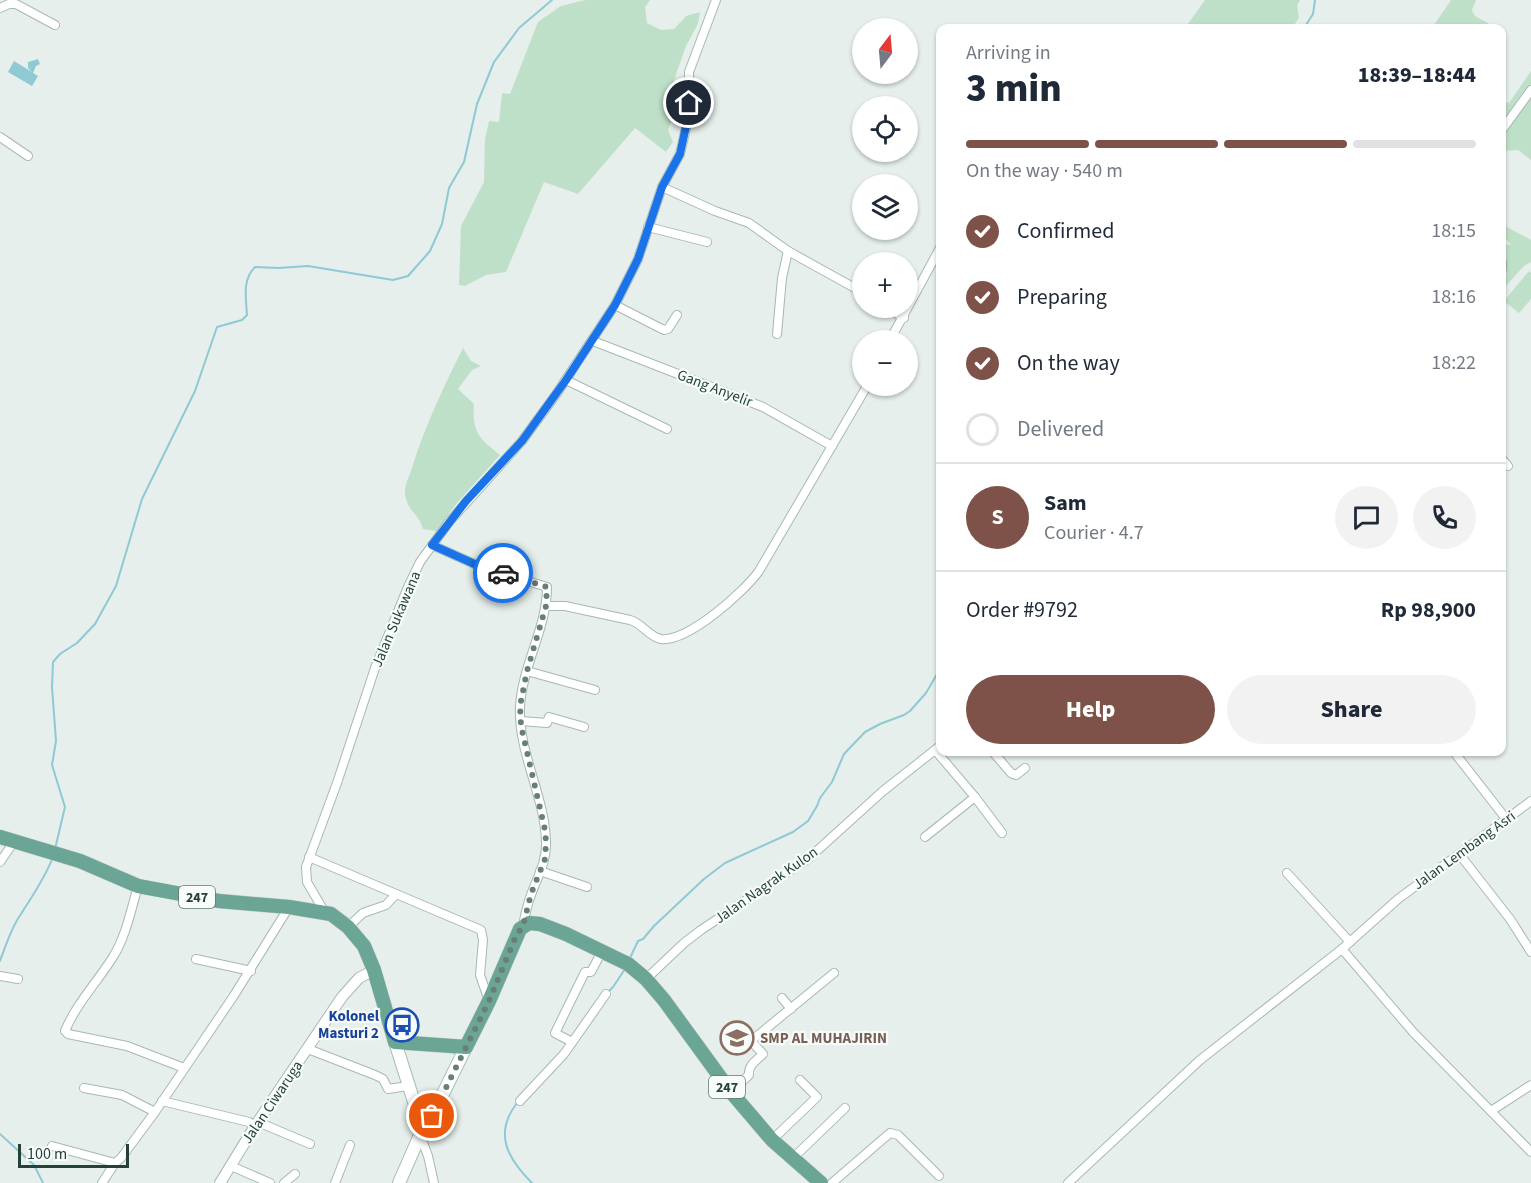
<!DOCTYPE html>
<html lang="en">
<head>
<meta charset="utf-8">
<style>
	:root { --surface:#fff; --page:#f2f2f3; --text:#1f2937; --muted:#747a83; --line:#e0e1e3; --accent:#7f5249 }
	body { margin:0; font-family:"Source Sans 3",sans-serif; background:var(--page); color:var(--text); height:100vh; display:flex; flex-direction:column; font-size:22px; white-space:nowrap }
	* { box-sizing:border-box; margin:0 }
	p { font-size:20px; color:var(--muted) }
	.icon { flex:none; width:33px; height:33px; fill:none; stroke:currentColor; stroke-width:2; stroke-linecap:round; stroke-linejoin:round }
	.map { position:relative; flex:1; overflow:hidden }
	.side { position:absolute; left:936px; top:24px; width:570px; height:732px; display:flex; flex-direction:column; background:var(--surface); border-radius:12px; box-shadow:0 2px 4px #0004 }
	.side>* { flex:none }
	.needle { width:39px; rotate:16deg }
	.controls { position:absolute; left:852px; top:18px; display:grid; gap:12px }
	.controls a { display:grid; place-items:center; width:66px; height:66px; border-radius:50%; background:var(--surface); box-shadow:0 2px 4px #0004; font-size:30px }
	.scale { position:absolute; left:18px; bottom:15px; width:111px; box-sizing:border-box; padding-left:6px; border:3px solid #24423a; border-top:0; font-size:16px; line-height:21px; white-space:nowrap; color:#24423a; -webkit-text-stroke:4px #f7fbf9; paint-order:stroke }
	.pin { position:absolute; display:grid; place-items:center; width:51px; height:51px; color:#fff; margin:-26px; border:3px solid #fff; border-radius:50%; box-shadow:0 2px 6px #0007 }
	.courier { position:absolute; display:grid; place-items:center; width:60px; height:60px; margin:-30px; border:4px solid #1a73e8; border-radius:50%; background:#fff; color:#222; box-shadow:0 2px 8px #0007 }
	.head em { font-style:normal; font-weight:800 }
	.head div { display:flex; flex-direction:column-reverse }
	.head { display:flex; align-items:center; justify-content:space-between; height:102px; padding:0 30px }
	h1 { font-size:39px; font-weight:800; line-height:45px }
	.bar { display:grid; grid-template-columns:repeat(4,1fr); gap:9px 6px; align-content:center; height:72px; padding:0 30px }
	.bar i { height:8px; border-radius:4px; background:var(--line) }
	.bar .active { background:var(--accent) }
	.bar p { grid-column:span 4 }
	.line { display:flex; align-items:center; gap:15px; padding:0 30px; border-top:2px solid var(--line) }
	.line div { flex:1 }
	.round { display:grid; place-items:center; flex:none; width:63px; height:63px; border-radius:32px; background:var(--page) }
	ol { padding:0 30px; list-style:none }
	li { display:flex; align-items:center; gap:18px; height:66px }
	li p { margin-inline-start:auto }
	li .icon { padding:6px; border-radius:50%; background:var(--accent); color:#fff; stroke-width:4 }
	li:last-child { color:var(--muted) }
	li i { width:33px; height:33px; border:3px solid var(--line); border-radius:50% }
	.action { display:flex; gap:12px; margin-top:auto; padding:12px 30px }
	.action a { flex:1; height:69px; border-radius:36px; background:var(--accent); color:#fff; font-size:24px; font-weight:800; line-height:69px; text-align:center }
	.action a+a { background:var(--page); color:var(--text) }
	.map>svg:first-child { display:block }
	.green { fill:#bfe0c8 }
	.water { fill:#8ec9d4 }
	.lines { fill:none; stroke-linecap:round; stroke-linejoin:round }
	.stream { stroke:#8ec9d4; stroke-width:2 }
	.minor-casing { stroke:#a8b8b2; stroke-width:10 }
	.tertiary-casing { stroke:#a8b8b2; stroke-width:12 }
	.secondary-casing { stroke:#a4bbb3; stroke-width:14 }
	.primary-casing { stroke:#c2cac8; stroke-width:15 }
	.minor { stroke:#fff; stroke-width:8 }
	.tertiary { stroke:#fff; stroke-width:10 }
	.secondary { stroke:#fff; stroke-width:12 }
	.primary { stroke:#6aa596; stroke-width:14 }
	.done { stroke:#687f78; stroke-width:6; stroke-dasharray:0 10.8 }
	.route { stroke:#1a73e8; stroke-width:8 }
	.labels { text-anchor:middle; stroke-width:4.5; stroke-linejoin:round; paint-order:stroke }
	.shield { fill:#f7fbf9; stroke:#637a73; stroke-width:1.5 }
	.shield-label { font-size:14px; font-weight:bold; fill:#24423a }
	.street-label { font-size:15px; fill:#24423a; stroke:#f7fbf9 }
	.transit-label { font-size:15px; font-weight:bold; fill:#164399; stroke:#f7fbf9; text-anchor:end }
	.education-label { font-size:15px; font-weight:bold; fill:#785e54; stroke:#f7fbf9; text-anchor:start }
</style>
</head>
<body>
<div class="map">
<svg width="1531" height="1183" viewBox="0 0 1531 1183">
	<rect width="100%" height="100%" fill="#e6efeb"/>
	<g class="green">
		<path d="M585,0h65l-5,7 2,16 14,7 13,-1 12,-13 14,-4 -2,12 -12,22 -13,37 5,19 -10,28 5,12 -7,10 -31,-24 -57,66 -34,-12 -38,90 -20,3 -21,11 -6,-1 2,-59 23,-44 1,-43 4,-18 10,1 3,-29 8,1 28,-72 23,-16z"/>
		<path d="M1205,0h95l-3,5 2,13 -7,10h-107z"/>
		<path d="M1451,0h25l-4,10 3,6 13,7 1,5h-57z"/>
		<path d="M1531,71v89l-13,-10 -14,1 -2,3v-53l7,2z"/>
		<path d="M1505,226l26,14v22l-7,4 -22,24v-46l9,1 -9,-11v-6z"/>
		<path d="M1529,271l2,2v26l-12,14 -15,-12z"/>
		<path d="M463,348l8,13 10,5 -9,4 -14,19 16,15c-2,29 5,34 26,51l-43,48 -21,28 -13,-2c-4,-16 -16,-17 -18,-36 0,-8 3,-14 6,-22 13,-43 32,-83 52,-123z"/>
	</g>
	<path class="water" d="M38,59l2,5 -4,2 -3,7 5,3 -6,10 -24,-14 6,-11 18,11 -4,-4v-6z"/>
	<g class="lines">
		<g class="stream">
			<path d="M1304,28l9,-14 2,-14"/>
			<path d="M55,849l10,-42 -13,-42 4,-24 -4,-54 1,-25 7,-8 17,-11 18,-19 21,-38 26,-87 53,-108 22,-64 25,-7 5,-5c-1,-17 -5,-35 8,-48l23,1 30,-2 85,14 15,-4 22,-25 12,-27 7,-36 15,-26 13,-58 17,-42 25,-34 33,-28"/>
			<path d="M630,958l8,-17 5,-2 11,-13 50,-47 21,-16 68,-31 15,-11 9,-15 3,-8 12,-16 12,-28 21,-22 15,-8 24,-9 6,-4 16,-18 14,-24"/>
			<path d="M0,961c6,-16 11,-33 21,-47 12,-19 24,-36 32,-57"/>
			<path d="M607,993l6,-6 12,-18"/>
			<path d="M517,1103c-24,31 -9,56 15,80"/>
			<path d="M0,1134l34,31 9,18"/>
		</g>
		<defs>
			<g id="minor">
				<path d="M0,8l9,-4h7l39,21"/>
				<path d="M1502,130l29,-40"/>
				<path d="M0,137l28,19"/>
				<path d="M662,187l53,24 34,12 39,28 74,41"/>
				<path d="M648,227l59,15"/>
				<path d="M1502,262v7"/>
				<path d="M615,305l49,25 4,-1 9,-14"/>
				<path d="M887,308l17,10"/>
				<path d="M777,334l5,-56 6,-27"/>
				<path d="M890,340l50,-92"/>
				<path d="M593,341l170,66 69,39"/>
				<path d="M566,380l101,49"/>
				<path d="M1502,459l6,7"/>
				<path d="M432,545l47,21 68,21c0,41 -25,79 -27,120 -2,46 25,89 26,135 1,19 -9,36 -15,53 -4,10 -6,20 -8,31"/>
				<path d="M546,606h19l65,14c12,3 19,17 31,19 27,3 83,-47 98,-68l108,-185"/>
				<path d="M527,671l68,19"/>
				<path d="M521,721l26,2 2,-6 35,10"/>
				<path d="M935,750l40,47 27,36"/>
				<path d="M993,752l18,21 5,2 9,-7"/>
				<path d="M1454,752l53,68"/>
				<path d="M925,837l50,-40"/>
				<path d="M1460,855l50,64 21,33"/>
				<path d="M309,857l172,73 2,10 -3,35 9,26"/>
				<path d="M0,862l14,-20"/>
				<path d="M540,871l47,16"/>
				<path d="M1287,873l63,69"/>
				<path d="M138,886c-7,24 -12,50 -25,71 -15,24 -37,47 -48,74l3,3 59,12 57,22"/>
				<path d="M324,911l-17,-29 -1,-15 31,-84 38,-115 33,-81 12,-25 29,-40 73,-81 35,-48 58,-88 23,-46 24,-72 18,-33 9,-39v-43l27,-72"/>
				<path d="M348,927l15,-14 23,-8 10,-11"/>
				<path d="M1342,949l71,83 118,120"/>
				<path d="M196,959l55,12"/>
				<path d="M0,976l18,3"/>
				<path d="M646,979l38,-36 17,-13 108,-72 74,-67 57,-45"/>
				<path d="M782,998l9,11"/>
				<path d="M572,1042l-17,-9 30,-61h6l11,-21"/>
				<path d="M308,1049l67,26 8,4 5,10 20,-3"/>
				<path d="M84,1088l38,7 33,17"/>
				<path d="M731,1092l18,-17c-1,-10 7,-14 14,-21l-12,-13 83,-68"/>
				<path d="M162,1101l87,21 6,4"/>
				<path d="M520,1101l44,-47 42,-60"/>
				<path d="M1491,1111l40,-26"/>
				<path d="M258,1122l52,22"/>
				<path d="M420,1135l8,21 6,27"/>
				<path d="M772,1140l45,-43 -17,-17"/>
				<path d="M52,1146l63,17 6,-5 34,-46 78,-115 56,-90"/>
				<path d="M792,1159l53,-51"/>
				<path d="M231,1166l39,17"/>
				<path d="M102,1183l13,-20"/>
				<path d="M284,1183l11,-9"/>
				<path d="M335,1183l15,-38"/>
				<path d="M832,1183l58,-50 8,2 41,41"/>
				<path d="M1068,1183l132,-123 142,-111 56,-50 133,-98"/>
			</g>
			<path id="tertiary" d="M220,1183l35,-57 87,-129 17,-19 15,-8"/>
			<g id="secondary">
				<path d="M395,1042l27,85 -2,8 -21,48"/>
				<path d="M422,1127l10,-11 34,-69"/>
			</g>
			<path id="primary" d="M0,837l80,24 58,25 81,15 70,6 42,7 17,13 16,19 10,24 21,72 71,5 23,-46 31,-72 9,-6 11,1 26,10 62,30 18,15 18,21 67,92 41,48 49,43"/>
		</defs>
		<use href="#minor" class="minor-casing"/>
		<use href="#tertiary" class="tertiary-casing"/>
		<use href="#secondary" class="secondary-casing"/>
		<use href="#primary" class="primary-casing"/>
		<use href="#minor" class="minor"/>
		<use href="#tertiary" class="tertiary"/>
		<use href="#secondary" class="secondary"/>
		<use href="#primary" class="primary"/>
	</g>
	<g class="lines">
		<path class="done" d="M432,1116l57,-115 27,-65 7,-10 8,-32 14,-35 1,-17 -1,-12 -24,-104 -1,-20 7,-35 19,-65 1,-19 -44,-14"/>
		<path class="route" d="M503,573l-24,-7 -47,-21 34,-44 56,-60 44,-61 49,-75 23,-46 24,-72 18,-33 7,-32 2,-19"/>
	</g>
	<defs>
		<symbol id="bus-ring" viewBox="-11 -11 22 22"><circle r="9.5" fill="#f7fbf9" stroke="#1a4fb4" stroke-width="1.5"/><path d="M-5-6H5V4H4V6H2V4H-2V6H-4V4H-5ZM-3.5-4V0h7V-4ZM-3.5 1.2v1.5H-2V1.2ZM2 1.2v1.5H3.5V1.2Z" fill="#1a4fb4"/></symbol>
		<symbol id="school-ring" viewBox="-11 -11 22 22"><circle r="9.5" fill="#f7fbf9" stroke="#8d6e63" stroke-width="1.5"/><path d="M0-5L7-2L0 1L-7-2ZM-4 1L0 2.5L4 1V4Q0 6-4 4Z" fill="#8d6e63"/></symbol>
	</defs>
	<g fill-rule="evenodd">
		<use href="#bus-ring" x="383" y="1006" width="38" height="38"/>
		<use href="#school-ring" x="718" y="1019" width="38" height="38"/>
	</g>
	<g class="labels">
		<g class="shield">
			<rect x="179" y="886" width="36" height="22" rx="4.5"/>
			<rect x="709" y="1076" width="36" height="22" rx="4.5"/>
		</g>
		<g class="shield-label">
			<text x="197" y="902">247</text>
			<text x="727" y="1092">247</text>
		</g>
		<g class="street-label">
			<text transform="translate(715 388) rotate(21)" y="5">Gang Anyelir</text>
			<text transform="translate(396 619) rotate(-67)" y="5">Jalan Sukawana</text>
			<text transform="translate(1464 850) rotate(-36)" y="5">Jalan Lembang Asri</text>
			<text transform="translate(766 885) rotate(-35)" y="5">Jalan Nagrak Kulon</text>
			<text transform="translate(272 1102) rotate(-56)" y="5">Jalan Ciwaruga</text>
		</g>
		<g class="transit-label">
			<text x="379" y="1021">Kolonel<tspan x="379" dy="17">Masturi 2</tspan></text>
		</g>
		<g class="education-label">
			<text x="760" y="1043">SMP AL MUHAJIRIN</text>
		</g>
	</g>
</svg>
<div class="controls">
<a><svg class="needle" viewBox="-14 -14 28 28"><path d="M0-13l5 13h-10z" fill="#e53935"/><path d="M0 13l5-13h-10z" fill="#747a83"/></svg></a>
<a><svg class="icon" aria-label="locate" viewBox="0 0 24 24"><circle cx="12" cy="12" r="6"/><path d="M12 2v4M12 18v4M2 12h4M18 12h4"/></svg></a>
<a><svg class="icon" aria-label="layers" viewBox="0 0 24 24"><path d="M12 4l9 5-9 5-9-5zM3 14l9 5 9-5"/></svg></a>
<a>+</a>
<a>−</a>
</div>
<div class="scale">100 m</div>
<div class="pin" style="left:432px;top:1116px;background:#ea580c"><svg class="icon" aria-label="bag" viewBox="0 0 24 24"><path d="M5 8h14l-1 12H6zM9 8a3 3 0 0 1 6 0"/></svg></div>
<div class="pin" style="left:689px;top:103px;background:#1f2937"><svg class="icon" aria-label="home" viewBox="0 0 24 24"><path d="M3 11l9-7 9 7M6 9v11h12V9"/></svg></div>
<div class="courier" style="left:503px;top:573px"><svg class="icon" aria-label="car" viewBox="0 0 24 24"><path d="M5 17H2v-5l4-1 3-4h7l3 4 3 1v5h-3M9 17h6M6 11h13"/><circle cx="7" cy="17" r="2"/><circle cx="17" cy="17" r="2"/></svg></div>
<section class="side">
<div class="head"><div><h1>3 min</h1><p>Arriving in</p></div><em>18:39–18:44</em></div>
<div class="bar"><i class="active"></i><i class="active"></i><i class="active"></i><i></i><p>On the way · 540 m</p></div>
<ol>
<li><svg class="icon" aria-label="check" viewBox="0 0 24 24"><path d="M5 12l5 5 9-10"/></svg>Confirmed<p>18:15</p></li>
<li><svg class="icon" aria-label="check" viewBox="0 0 24 24"><path d="M5 12l5 5 9-10"/></svg>Preparing<p>18:16</p></li>
<li><svg class="icon" aria-label="check" viewBox="0 0 24 24"><path d="M5 12l5 5 9-10"/></svg>On the way<p>18:22</p></li>
<li><i></i>Delivered</li>
</ol>
<div class="line" style="height:108px"><b class="round" style="background:var(--accent);color:#fff">S</b><div><b>Sam</b><p>Courier · 4.7</p></div><a class="round"><svg class="icon" aria-label="chat" viewBox="0 0 24 24"><path d="M4 5h16v11H9l-5 4z"/></svg></a><a class="round"><svg class="icon" aria-label="phone" viewBox="0 0 24 24"><path d="M5 4h4l2 5-3 2q2 4 5 5l2-3 5 2v4C11 20 4 13 5 4z"/></svg></a></div>
<div class="line" style="height:78px"><div>Order #9792</div><b>Rp 98,900</b></div>
<div class="action"><a>Help</a><a>Share</a></div>
</section>
</div>
</body>
</html>
